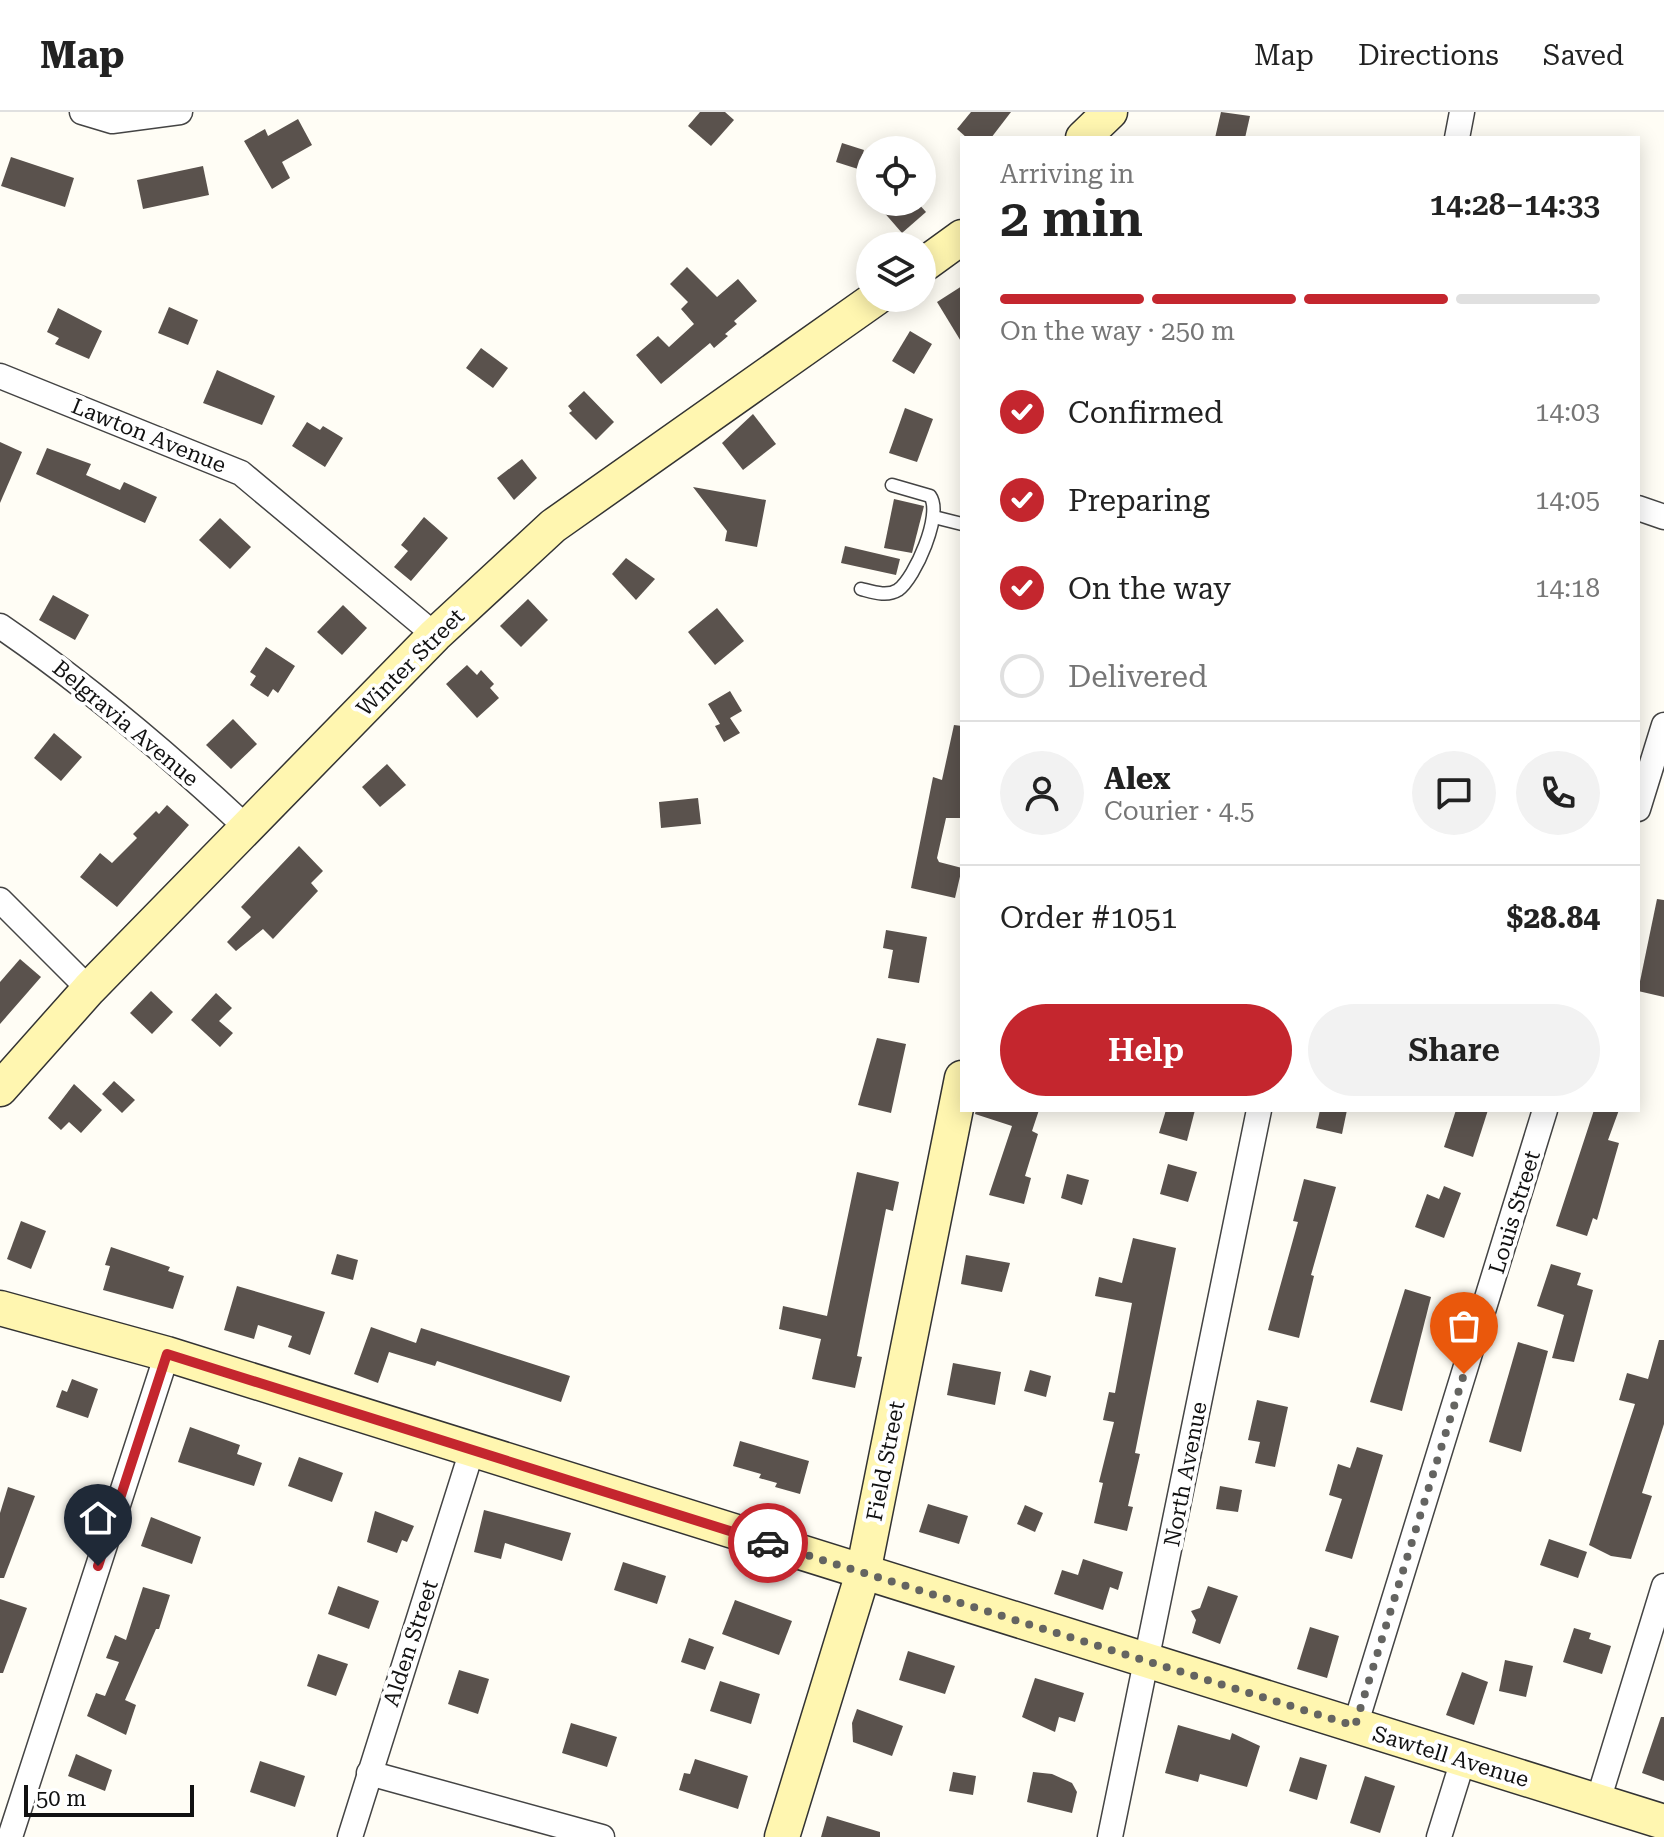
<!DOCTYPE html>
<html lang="en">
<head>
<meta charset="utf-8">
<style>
	:root { --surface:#fff; --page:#f2f2f2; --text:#222; --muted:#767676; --line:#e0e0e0; --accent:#c4262e }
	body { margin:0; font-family:"Roboto Serif",serif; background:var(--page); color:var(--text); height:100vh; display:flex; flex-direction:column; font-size:30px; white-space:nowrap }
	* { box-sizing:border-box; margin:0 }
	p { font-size:26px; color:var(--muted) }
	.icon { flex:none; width:44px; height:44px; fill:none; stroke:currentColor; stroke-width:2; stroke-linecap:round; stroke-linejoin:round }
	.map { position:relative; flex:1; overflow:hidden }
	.details { position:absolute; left:960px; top:24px; width:680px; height:976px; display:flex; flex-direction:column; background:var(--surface); border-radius:0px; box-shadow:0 4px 20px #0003 }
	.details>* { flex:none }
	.fabs { position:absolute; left:856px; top:24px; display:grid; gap:16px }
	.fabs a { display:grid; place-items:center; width:80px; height:80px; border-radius:50%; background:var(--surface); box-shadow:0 4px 20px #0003; font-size:40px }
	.scale { position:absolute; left:24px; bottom:20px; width:170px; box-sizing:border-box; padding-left:8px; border:4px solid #111; border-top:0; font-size:22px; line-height:28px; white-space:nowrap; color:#111; -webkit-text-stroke:6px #fff; paint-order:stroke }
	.pin { position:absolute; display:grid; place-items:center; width:68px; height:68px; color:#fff; margin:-82px -34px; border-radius:50% 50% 50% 0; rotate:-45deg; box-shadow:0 0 8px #0007 }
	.pin .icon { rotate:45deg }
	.courier { position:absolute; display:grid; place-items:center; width:80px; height:80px; margin:-40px; border:6px solid #c4262e; border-radius:50%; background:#fff; color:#222; box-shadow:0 2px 10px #0007 }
	.head em { font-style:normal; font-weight:600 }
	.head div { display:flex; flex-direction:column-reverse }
	.head { display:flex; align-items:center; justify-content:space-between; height:136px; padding:0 40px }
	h1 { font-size:52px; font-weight:600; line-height:60px }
	.bar { display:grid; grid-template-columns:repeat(4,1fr); gap:12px 8px; align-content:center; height:96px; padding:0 40px }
	.bar i { height:10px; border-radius:6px; background:var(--line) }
	.bar .current { background:var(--accent) }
	.bar p { grid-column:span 4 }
	.line { display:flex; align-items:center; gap:20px; padding:0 40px; border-top:2px solid var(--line) }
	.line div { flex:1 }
	.round { display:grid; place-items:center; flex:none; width:84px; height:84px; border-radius:42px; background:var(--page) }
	ol { padding:0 40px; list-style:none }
	li { display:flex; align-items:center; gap:24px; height:88px }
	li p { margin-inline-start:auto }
	li .icon { padding:8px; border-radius:50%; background:var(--accent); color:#fff; stroke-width:4 }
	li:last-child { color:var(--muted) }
	li i { width:44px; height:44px; border:4px solid var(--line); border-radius:50% }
	.action { display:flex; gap:16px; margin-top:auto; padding:16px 40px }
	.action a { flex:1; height:92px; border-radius:48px; background:var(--accent); color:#fff; font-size:32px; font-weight:600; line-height:92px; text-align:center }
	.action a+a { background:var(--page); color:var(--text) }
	header { display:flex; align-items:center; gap:48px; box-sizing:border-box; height:112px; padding:0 40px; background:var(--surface); border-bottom:2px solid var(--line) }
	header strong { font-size:38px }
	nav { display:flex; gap:44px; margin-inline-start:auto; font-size:28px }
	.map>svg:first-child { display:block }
	.building { fill:#5a524d }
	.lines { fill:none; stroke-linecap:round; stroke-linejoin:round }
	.lane-casing { stroke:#444; stroke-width:15 }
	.street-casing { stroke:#444; stroke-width:27 }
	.secondary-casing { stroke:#333; stroke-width:37 }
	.lane { stroke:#fff; stroke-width:12 }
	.street { stroke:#fff; stroke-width:24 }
	.secondary { stroke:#fff6b0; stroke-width:34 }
	.done { stroke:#646461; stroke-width:8; stroke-dasharray:0 14.4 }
	.route { stroke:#c4262e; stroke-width:10 }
	.labels { text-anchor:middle; stroke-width:8; stroke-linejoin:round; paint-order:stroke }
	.street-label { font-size:22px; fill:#111; stroke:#fff }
</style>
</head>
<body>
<header>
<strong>Map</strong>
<nav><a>Map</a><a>Directions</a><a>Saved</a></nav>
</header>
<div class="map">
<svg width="1664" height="1725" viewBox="0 0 1664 1725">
	<rect width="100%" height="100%" fill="#fffdf5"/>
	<g class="building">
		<path d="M700,0h25l9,8 -23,26 -23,-20z"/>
		<path d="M971,0h40l-20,26h-24l-10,-9z"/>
		<path d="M1221,0l29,4 -5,22h-30z"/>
		<path d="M298,7l14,26 -30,17 8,16 -18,11 -28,-48 21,-12 3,7z"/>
		<path d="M842,31l22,7 -6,19 -22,-7z"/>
		<path d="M11,45l63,21 -9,29 -64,-21z"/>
		<path d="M203,54l6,29 -66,14 -6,-29z"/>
		<path d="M875,90h42l9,10 -24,21z"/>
		<path d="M687,155l30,30 21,-18 19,22 -23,20 3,3 -12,10 3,2 -14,12 -4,-5 -49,41 -25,-29 22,-19 11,11 25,-23 -13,-15 7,-7 -18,-18z"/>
		<path d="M962,174v57l-25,-41z"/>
		<path d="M169,195l29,13 -10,25 -30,-12z"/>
		<path d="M58,196l44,23 -13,28 -34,-15 4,-6 -12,-6z"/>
		<path d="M910,219l22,13 -18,30 -22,-13z"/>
		<path d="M481,236l27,20 -15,20 -27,-20z"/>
		<path d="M217,258l58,26 -13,29 -59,-22z"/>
		<path d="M584,279l30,31 -18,18 -27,-27 3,-2 -4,-5z"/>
		<path d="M905,296l28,11 -16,43 -28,-9z"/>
		<path d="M753,302l23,30 -33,26 -21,-27z"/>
		<path d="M307,310l13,8 3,-4 20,12 -18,29 -33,-21z"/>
		<path d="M0,330l22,10 -22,51z"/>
		<path d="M47,336l44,16 -5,11 34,15 4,-8 33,15 -12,26 -109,-49z"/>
		<path d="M522,347l15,19 -23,22 -17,-22z"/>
		<path d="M693,375l73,13 -9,47 -32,-6 2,-10z"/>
		<path d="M894,387l30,7 -12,47 -28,-5z"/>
		<path d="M424,405l24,21 -37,43 -17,-14 14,-16 -7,-6z"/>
		<path d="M220,406l31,29 -21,22 -31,-29z"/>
		<path d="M845,434l55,13 -4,16 -55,-12z"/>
		<path d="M626,446l29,21 -19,21 -24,-26z"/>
		<path d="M53,483l36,20 -14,25 -36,-20z"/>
		<path d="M528,487l20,21 -27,27 -21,-21z"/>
		<path d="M343,493l24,23 -25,27 -25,-23z"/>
		<path d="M717,496l27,33 -29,24 -27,-33z"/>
		<path d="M266,535l29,19 -17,27 -5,-4 -5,8 -18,-12 6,-9 -6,-4z"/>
		<path d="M467,553l10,10 4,-5 13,14 -4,4 9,10 -22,20 -31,-34z"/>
		<path d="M730,579l12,20 -12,7 10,15 -16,9 -9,-16 5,-2 -12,-20z"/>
		<path d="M233,607l24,25 -26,25 -25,-24z"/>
		<path d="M954,613l8,1v92h-16l-9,40 2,4 23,6 -7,30 -44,-10 22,-111 9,3z"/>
		<path d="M54,621l28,24 -21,24 -27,-23z"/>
		<path d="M387,652l19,21 -26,22 -18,-20z"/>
		<path d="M698,686l3,26 -40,4 -2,-26z"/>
		<path d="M167,693l22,20 -72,82 -37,-30 20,-24 12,10 25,-25 -4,-4 23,-23 3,3z"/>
		<path d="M299,734l24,25 -12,12 7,8 -45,48 -10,-10 -27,22 -9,-9 24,-25 -10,-10z"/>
		<path d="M1657,787l7,1v97l-26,-6z"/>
		<path d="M886,818l41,7 -8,46 -31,-5 5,-28 -10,-2z"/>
		<path d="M20,847l21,18 -41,47v-42z"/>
		<path d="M151,879l22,21 -21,22 -22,-21z"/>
		<path d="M216,881l16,15 -13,13 14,12 -13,14 -29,-27z"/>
		<path d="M877,926l29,6 -15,69 -33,-8z"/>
		<path d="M114,969l21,19 -13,13 -20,-19z"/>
		<path d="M74,972l28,26 -21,23 -12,-11 -8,8 -13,-12z"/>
		<path d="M976,998h63l-7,21 6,3 -13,42 6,2 -7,26 -35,-9 23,-69 -37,-12z"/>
		<path d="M1166,998h29l-8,31 -28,-8z"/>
		<path d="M1320,998h27l-5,24 -26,-6z"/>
		<path d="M1456,998h32l-15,47 -29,-10z"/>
		<path d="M1594,998h25l-11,30 11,3 -22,77 -4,-2 -6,18 -31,-10z"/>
		<path d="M1168,1052l29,8 -9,30 -28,-8z"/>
		<path d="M857,1060l42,10 -6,29 -7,-2 -29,147 5,1 -7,31 -43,-9 9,-40 -42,-10 4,-23 44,10z"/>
		<path d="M1067,1062l22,6 -7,25 -21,-7z"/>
		<path d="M1304,1067l32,8 -25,88 3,1 -15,62 -31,-8 30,-108 -5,-1z"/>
		<path d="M1444,1074l17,7 -17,45 -29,-11 12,-33 12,5z"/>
		<path d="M21,1109l25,10 -15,38 -24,-10z"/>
		<path d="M1133,1126l43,10 -41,205 5,1 -12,52 5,1 -6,24 -33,-8 9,-40 -4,-1 15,-60 -11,-2 6,-28 6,1 17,-90 -37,-7 4,-19 23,6z"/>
		<path d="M111,1135l59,20 -2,4 16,5 -11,33 -70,-19 7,-24 -5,-1z"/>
		<path d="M337,1142l21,6 -5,20 -22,-6z"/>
		<path d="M966,1143l44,8 -8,29 -41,-8z"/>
		<path d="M1551,1152l30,9 -4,12 16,5 -19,72 -22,-4 12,-43 -27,-9z"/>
		<path d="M237,1174l88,26 -15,43 -22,-8 4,-11 -34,-11 -4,14 -30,-9z"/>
		<path d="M1405,1177l26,8 -29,114 -32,-9z"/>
		<path d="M371,1215l45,16 5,-15 149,48 -9,26 -124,-41 -2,5 -46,-14 -11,31 -24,-9z"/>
		<path d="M1659,1228h5v84l-22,69 10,3 -21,63 -20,-3 -22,-11 46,-141 -16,-4 8,-27 21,6z"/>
		<path d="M1518,1230l30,9 -27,101 -32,-10z"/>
		<path d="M953,1251l48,9 -6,33 -48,-10z"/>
		<path d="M1030,1258l21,6 -5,21 -22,-6z"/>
		<path d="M72,1267l26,10 -10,29 -32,-11 6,-17 5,2z"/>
		<path d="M1257,1288l31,7 -13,60 -20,-4 5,-21 -12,-2z"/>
		<path d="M190,1315l50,18 -3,9 25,9 -8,23 -76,-24z"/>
		<path d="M740,1329l69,20 -9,33 -25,-7 2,-4 -18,-5 2,-4 -28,-8z"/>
		<path d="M1357,1335l26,8 -31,104 -27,-8 17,-52 -13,-4 9,-31 12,4z"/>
		<path d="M299,1345l44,16 -11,29 -44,-16z"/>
		<path d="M1220,1374l22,4 -4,22 -22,-3z"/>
		<path d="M8,1375l27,9 -31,82h-4v-65z"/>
		<path d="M928,1392l40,12 -9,28 -40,-12z"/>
		<path d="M1025,1393l18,8 -8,19 -18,-8z"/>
		<path d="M484,1398l87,23 -9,28 -57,-18 -4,16 -27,-7z"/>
		<path d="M375,1399l39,15 -7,16 -5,-2 -5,13 -30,-11z"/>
		<path d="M151,1405l50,20 -9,27 -51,-18z"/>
		<path d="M1549,1427l38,13 -9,26 -38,-13z"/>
		<path d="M1083,1447l40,13 -5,18 -8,-3 -7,23 -49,-16 8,-24 16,5z"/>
		<path d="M623,1450l43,14 -9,28 -43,-14z"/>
		<path d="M338,1474l41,15 -10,28 -41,-15z"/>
		<path d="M1208,1474l30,10 -18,48 -28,-11 4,-13 -5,-9 9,-3z"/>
		<path d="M143,1475l27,8 -11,34h-3l-31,71 11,5 -10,30 -39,-19 9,-23 9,3 14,-34 -13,-4 9,-23 11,5z"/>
		<path d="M0,1487l27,9 -24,65h-3z"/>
		<path d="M735,1488l57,21 -13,34 -57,-21z"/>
		<path d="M1310,1515l29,9 -12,42 -30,-9z"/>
		<path d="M1574,1516l17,5 -2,6 22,7 -9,28 -39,-12z"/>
		<path d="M689,1526l25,9 -9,23 -24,-8z"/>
		<path d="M908,1539l47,15 -10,28 -46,-14z"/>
		<path d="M318,1542l30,10 -12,32 -29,-10z"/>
		<path d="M1505,1548l28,6 -7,31 -27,-6z"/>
		<path d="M459,1558l30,9 -11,35 -30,-10z"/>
		<path d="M1462,1560l26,10 -14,43 -28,-10z"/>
		<path d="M1035,1566l49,15 -9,29 -16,-5 -4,15 -33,-15z"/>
		<path d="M720,1569l40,13 -9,30 -41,-13z"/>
		<path d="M857,1597l46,17 -11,30 -39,-14 -1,-19z"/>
		<path d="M1661,1605h3v64l-22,-8z"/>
		<path d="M571,1611l46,14 -10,30 -45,-14z"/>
		<path d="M1178,1613l52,15 2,-7 28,13 -13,41 -47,-13 -2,8 -33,-9z"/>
		<path d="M76,1642l36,16 -7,21 -37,-15z"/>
		<path d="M1300,1645l27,8 -10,35 -28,-9z"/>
		<path d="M695,1647l53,17 -10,33 -59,-19 5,-17 6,1z"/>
		<path d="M260,1649l45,15 -10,31 -45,-15z"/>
		<path d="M953,1660l23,4 -3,19 -24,-4z"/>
		<path d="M1033,1660l19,2 20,9 5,9 -5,21 -45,-11z"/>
		<path d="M1365,1664l30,10 -15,47 -30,-10z"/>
		<path d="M827,1704l53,16v5h-59z"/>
	</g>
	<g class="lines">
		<defs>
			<g id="lane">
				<path d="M934,405l28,7"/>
				<path d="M861,477c12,3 26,8 37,1 17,-12 45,-76 32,-94l-38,-11"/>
			</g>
			<g id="street">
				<path d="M82,0l30,9 68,-9"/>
				<path d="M1457,26l5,-26"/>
				<path d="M0,264l241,97 194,162"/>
				<path d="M1638,396l26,9"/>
				<path d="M0,514c85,58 171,131 246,201"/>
				<path d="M1638,697l26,-84"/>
				<path d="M0,788l89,89"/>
				<path d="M1355,1614l190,-616"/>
				<path d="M369,1661l233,64"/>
				<path d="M1598,1689l66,-215"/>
				<path d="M10,1725l157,-483"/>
				<path d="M350,1725l122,-387"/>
				<path d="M1110,1725l149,-727"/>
				<path d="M1439,1725l24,-77"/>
			</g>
			<g id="secondary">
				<path d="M1083,26l27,-26"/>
				<path d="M922,154l40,-29"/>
				<path d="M0,977l89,-100 346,-354 118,-109 323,-228"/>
				<path d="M0,1196l167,46 1497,468"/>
				<path d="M782,1725l81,-264 99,-495"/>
			</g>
		</defs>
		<use href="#lane" class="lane-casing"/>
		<use href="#street" class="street-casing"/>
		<use href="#secondary" class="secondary-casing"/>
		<use href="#lane" class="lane"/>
		<use href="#street" class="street"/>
		<use href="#secondary" class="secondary"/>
	</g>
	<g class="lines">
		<path class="done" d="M768,1431l587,183 109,-352"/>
		<path class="route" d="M98,1454l69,-212 601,189"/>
	</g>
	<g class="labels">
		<g class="street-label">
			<text transform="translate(149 323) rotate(22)" y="8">Lawton Avenue</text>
			<text transform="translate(410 550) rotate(-45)" y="8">Winter Street</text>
			<text transform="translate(126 611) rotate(40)" y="8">Belgravia Avenue</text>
			<text transform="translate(1514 1100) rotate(-73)" y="8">Louis Street</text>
			<text transform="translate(885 1349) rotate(-79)" y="8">Field Street</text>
			<text transform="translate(1185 1362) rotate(-79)" y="8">North Avenue</text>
			<text transform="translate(410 1531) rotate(-72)" y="8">Alden Street</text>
			<text transform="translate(1451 1644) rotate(17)" y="8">Sawtell Avenue</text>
		</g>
	</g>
</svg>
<div class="fabs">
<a><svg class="icon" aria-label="locate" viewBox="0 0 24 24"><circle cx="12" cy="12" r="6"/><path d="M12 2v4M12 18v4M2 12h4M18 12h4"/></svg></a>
<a><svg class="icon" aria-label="layers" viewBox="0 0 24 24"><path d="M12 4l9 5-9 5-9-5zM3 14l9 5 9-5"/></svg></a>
</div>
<div class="scale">50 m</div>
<div class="pin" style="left:1464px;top:1262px;background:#ea580c"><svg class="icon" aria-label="bag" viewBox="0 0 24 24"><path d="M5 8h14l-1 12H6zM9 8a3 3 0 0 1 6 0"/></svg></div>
<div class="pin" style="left:98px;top:1454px;background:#1f2937"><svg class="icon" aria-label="home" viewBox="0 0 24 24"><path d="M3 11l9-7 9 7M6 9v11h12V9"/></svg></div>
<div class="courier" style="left:768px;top:1431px"><svg class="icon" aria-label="car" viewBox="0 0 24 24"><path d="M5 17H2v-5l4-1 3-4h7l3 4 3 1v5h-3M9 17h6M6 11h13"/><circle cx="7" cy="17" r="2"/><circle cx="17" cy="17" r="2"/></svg></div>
<section class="details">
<div class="head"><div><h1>2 min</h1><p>Arriving in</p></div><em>14:28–14:33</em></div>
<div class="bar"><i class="current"></i><i class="current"></i><i class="current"></i><i></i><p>On the way · 250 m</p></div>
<ol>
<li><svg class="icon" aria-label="check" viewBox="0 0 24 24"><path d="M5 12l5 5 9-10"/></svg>Confirmed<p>14:03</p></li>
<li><svg class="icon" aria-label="check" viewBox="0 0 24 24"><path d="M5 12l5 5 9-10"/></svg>Preparing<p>14:05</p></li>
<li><svg class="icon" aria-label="check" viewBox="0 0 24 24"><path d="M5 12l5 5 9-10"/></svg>On the way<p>14:18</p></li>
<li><i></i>Delivered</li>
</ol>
<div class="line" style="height:144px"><a class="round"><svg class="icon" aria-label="person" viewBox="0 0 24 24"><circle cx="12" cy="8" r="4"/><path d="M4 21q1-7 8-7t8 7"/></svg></a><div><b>Alex</b><p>Courier · 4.5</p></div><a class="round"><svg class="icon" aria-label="chat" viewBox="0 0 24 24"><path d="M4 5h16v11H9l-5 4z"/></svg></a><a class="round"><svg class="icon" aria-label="phone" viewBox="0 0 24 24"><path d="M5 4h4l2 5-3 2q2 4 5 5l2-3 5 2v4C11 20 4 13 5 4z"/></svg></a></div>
<div class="line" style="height:104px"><div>Order #1051</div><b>$28.84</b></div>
<div class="action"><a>Help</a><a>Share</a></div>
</section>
</div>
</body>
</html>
